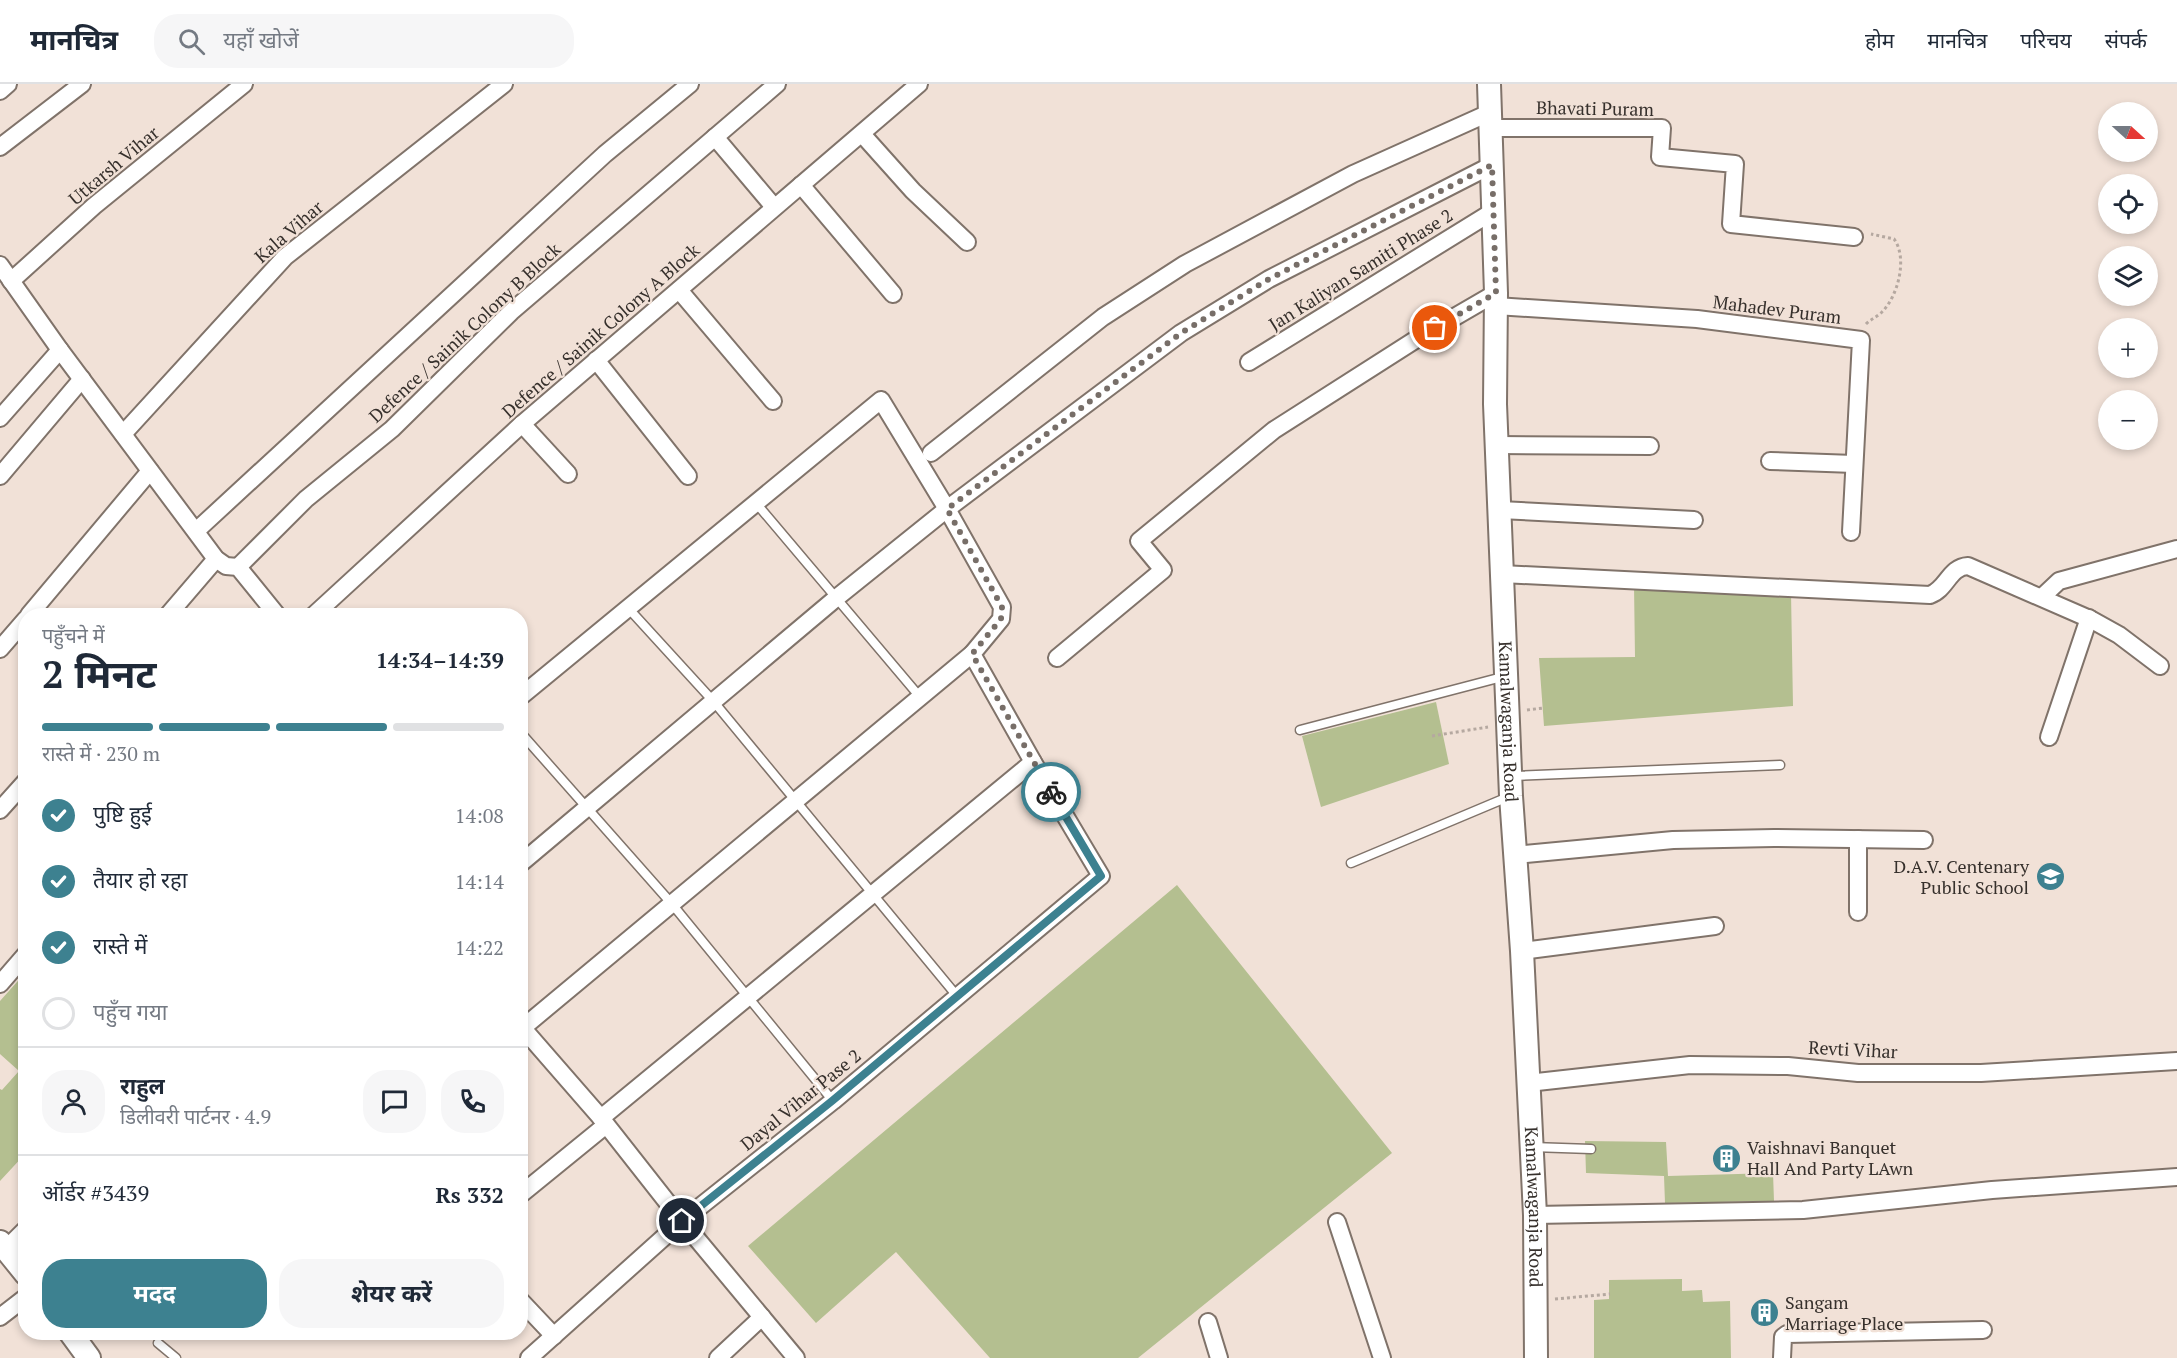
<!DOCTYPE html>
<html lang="hi">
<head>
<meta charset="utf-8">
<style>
	:root { --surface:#fff; --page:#f6f6f7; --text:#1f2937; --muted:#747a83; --line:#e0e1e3; --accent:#3d8190 }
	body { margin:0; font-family:"PT Serif","Noto Sans Devanagari",serif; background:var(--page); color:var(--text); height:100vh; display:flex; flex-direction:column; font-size:22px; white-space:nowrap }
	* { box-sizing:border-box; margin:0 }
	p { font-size:20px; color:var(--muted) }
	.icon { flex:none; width:33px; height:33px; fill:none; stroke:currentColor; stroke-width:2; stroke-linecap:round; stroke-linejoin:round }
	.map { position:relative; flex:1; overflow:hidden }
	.panel { position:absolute; left:18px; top:524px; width:510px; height:732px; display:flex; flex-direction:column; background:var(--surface); border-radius:24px; box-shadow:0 3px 9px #0003 }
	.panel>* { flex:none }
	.needle { width:39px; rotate:111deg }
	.buttons { position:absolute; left:2098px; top:18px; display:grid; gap:12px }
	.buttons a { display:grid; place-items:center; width:60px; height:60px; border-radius:50%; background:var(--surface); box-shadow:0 3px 9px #0003; font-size:30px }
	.pin { position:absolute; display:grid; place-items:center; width:51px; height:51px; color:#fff; margin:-26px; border:3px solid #fff; border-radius:50%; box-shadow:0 2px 6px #0007 }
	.courier { position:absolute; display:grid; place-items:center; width:60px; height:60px; margin:-30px; border:4px solid #3d8190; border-radius:50%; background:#fff; color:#222; box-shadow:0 2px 8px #0007 }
	.headline em { font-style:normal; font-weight:700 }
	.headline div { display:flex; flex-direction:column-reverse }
	.headline { display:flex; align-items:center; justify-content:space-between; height:102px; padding:0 24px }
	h1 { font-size:39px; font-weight:700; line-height:45px }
	.bar { display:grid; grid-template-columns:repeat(4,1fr); gap:9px 6px; align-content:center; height:72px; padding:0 24px }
	.bar i { height:8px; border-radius:4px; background:var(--line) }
	.bar .active { background:var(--accent) }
	.bar p { grid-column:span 4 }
	.line { display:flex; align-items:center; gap:15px; padding:0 24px; border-top:2px solid var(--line) }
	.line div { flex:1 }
	.round { display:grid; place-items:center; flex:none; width:63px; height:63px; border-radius:24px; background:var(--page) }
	ol { padding:0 24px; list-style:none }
	li { display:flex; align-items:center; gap:18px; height:66px }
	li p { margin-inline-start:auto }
	li .icon { padding:6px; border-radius:50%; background:var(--accent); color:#fff; stroke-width:4 }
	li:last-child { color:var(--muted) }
	li i { width:33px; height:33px; border:3px solid var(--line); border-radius:50% }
	.cta { display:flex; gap:12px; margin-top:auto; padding:12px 24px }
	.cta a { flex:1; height:69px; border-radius:24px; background:var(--accent); color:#fff; font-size:24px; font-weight:700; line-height:69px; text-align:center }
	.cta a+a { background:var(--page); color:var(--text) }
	header { display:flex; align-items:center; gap:36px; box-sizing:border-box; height:84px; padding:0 30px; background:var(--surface); border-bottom:2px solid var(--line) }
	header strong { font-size:28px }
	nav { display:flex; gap:33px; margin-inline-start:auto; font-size:21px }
	.search { width:420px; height:54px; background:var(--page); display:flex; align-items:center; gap:15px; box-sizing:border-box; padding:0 21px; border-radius:24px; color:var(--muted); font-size:22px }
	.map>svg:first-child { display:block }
	.green { fill:#b4bf90 }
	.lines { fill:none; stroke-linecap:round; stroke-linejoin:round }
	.lane-casing { stroke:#80736a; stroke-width:11 }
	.street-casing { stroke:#80736a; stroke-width:20 }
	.secondary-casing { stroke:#80736a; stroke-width:26 }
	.path { stroke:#b5a8a0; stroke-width:3; stroke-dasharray:3 3; stroke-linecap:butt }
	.lane { stroke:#fff; stroke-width:8 }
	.street { stroke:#fff; stroke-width:16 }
	.secondary { stroke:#fff; stroke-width:22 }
	.done { stroke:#776e68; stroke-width:6; stroke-dasharray:0 10.8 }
	.route { stroke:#3d8190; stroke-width:8 }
	.labels { text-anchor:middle; stroke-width:4.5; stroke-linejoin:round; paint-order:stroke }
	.street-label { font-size:18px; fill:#36302c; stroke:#f1e1d7 }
	.poi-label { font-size:18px; fill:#36302c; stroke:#f1e1d7; text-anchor:start }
</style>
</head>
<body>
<header>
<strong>मानचित्र</strong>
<div class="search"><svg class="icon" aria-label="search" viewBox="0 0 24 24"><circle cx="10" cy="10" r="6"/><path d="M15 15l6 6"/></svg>यहाँ खोजें</div>
<nav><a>होम</a><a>मानचित्र</a><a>परिचय</a><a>संपर्क</a></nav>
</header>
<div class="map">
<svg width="2177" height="1274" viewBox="0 0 2177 1274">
	<rect width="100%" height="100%" fill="#f1e1d7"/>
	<g class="green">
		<path d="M1634,501l157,8 2,113 -249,20 -5,-68 96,-1z"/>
		<path d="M1436,618l13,62 -128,43 -19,-71z"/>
		<path d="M1177,801l215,268 -254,205h-148l-94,-106 -80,71 -68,-77z"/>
		<path d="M25,889v181l-25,27v-92l2,1 17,-19 -19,-17v-53z"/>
		<path d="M1585,1057l81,1 2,34 105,-3 1,28 -109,2 -1,-27 -78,-3z"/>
		<path d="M1682,1195v12l20,-1 1,12 27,-1 1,57h-137v-58l15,-1v-19z"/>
	</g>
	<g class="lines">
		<defs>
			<g id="lane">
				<path d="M756,419l164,194"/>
				<path d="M629,525l85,93 243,294"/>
				<path d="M1300,646l206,-54"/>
				<path d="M520,648l152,172 161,197"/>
				<path d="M1511,692l269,-11"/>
				<path d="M1351,779l157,-66"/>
				<path d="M1532,1063l59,2"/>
				<path d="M158,1259l18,15"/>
			</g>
			<g id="street">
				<path d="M0,7l8,-7"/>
				<path d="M1491,44h171l-2,29 75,7 -4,60 123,13"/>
				<path d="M862,50l51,57 54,51"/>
				<path d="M715,53l59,70"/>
				<path d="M0,63l82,-63"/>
				<path d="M801,101l92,109"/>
				<path d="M0,181l60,85 156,209 10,7 12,1 39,48"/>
				<path d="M11,197l83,-75 150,-122"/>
				<path d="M679,206l94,111"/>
				<path d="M1496,222l201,13 164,21 -10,192"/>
				<path d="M596,276l92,116"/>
				<path d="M1249,278l243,-150"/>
				<path d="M0,334l60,-68"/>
				<path d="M522,340l46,50"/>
				<path d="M123,350l162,-177 219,-173"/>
				<path d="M1497,361l153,1"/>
				<path d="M931,369l172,-136 82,-53 168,-90 138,-62"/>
				<path d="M1770,377l84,3"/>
				<path d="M0,392l82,-97"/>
				<path d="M1500,426l194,10"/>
				<path d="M196,447l409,-377 85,-70"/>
				<path d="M238,483l68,-68 86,-70 119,-117 266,-228"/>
				<path d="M1502,490l428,21c17,-6 19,-28 38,-29l124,54 27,15 41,31"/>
				<path d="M2042,513l17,-16 118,-32"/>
				<path d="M29,531l121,-144"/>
				<path d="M168,531l48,-56"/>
				<path d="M314,531l208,-191 397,-340"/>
				<path d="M0,565l26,-30"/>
				<path d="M1057,574l106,-88 -24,-29 135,-111 141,-90 81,-47"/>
				<path d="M520,613l361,-297 66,109 55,98 -1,12 -29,35 61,108 68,114 -268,225 -151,120 -153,137"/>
				<path d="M2049,653l40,-119"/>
				<path d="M0,726l26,-29"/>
				<path d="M1515,771l158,-15 101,-2 150,2"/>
				<path d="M520,780l315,-265 112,-90 234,-176 88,-54 223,-114"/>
				<path d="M1858,828v-73"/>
				<path d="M1522,867l193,-25"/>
				<path d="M0,900l26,-30"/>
				<path d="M520,941l81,93 81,103 114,137"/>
				<path d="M520,946l452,-376"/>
				<path d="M1528,999l162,-18 98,1 70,7h123l196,-12"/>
				<path d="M601,1034l432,-356"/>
				<path d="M520,1111l86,-70"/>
				<path d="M1535,1131l268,-5 189,-20 185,-13"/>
				<path d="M1337,1138l45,136"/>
				<path d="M6,1165l20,-20"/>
				<path d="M520,1216l34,36"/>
				<path d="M0,1233l26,-20"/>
				<path d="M1208,1238l11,36"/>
				<path d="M718,1274l44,-41"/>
				<path d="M1782,1274l1,-21 4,-3 196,-4"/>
			</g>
			<g id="secondary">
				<path id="s1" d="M1489,0l7,209 -1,111 16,392 11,155 13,264 1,143"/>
				<path d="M0,1158l26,32"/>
				<path d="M70,1248l19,26"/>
			</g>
		</defs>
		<use href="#lane" class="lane-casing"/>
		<use href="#street" class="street-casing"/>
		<use href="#secondary" class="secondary-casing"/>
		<g class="path">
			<path d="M1866,240c5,-5 11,-7 16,-12 16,-16 26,-54 12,-73l-23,-5"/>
			<path d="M1527,626l16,-2"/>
			<path d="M1432,652l56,-9"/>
			<path d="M1555,1215l55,-5"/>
		</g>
		<use href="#lane" class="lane"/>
		<use href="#street" class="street"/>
		<use href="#secondary" class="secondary"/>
	</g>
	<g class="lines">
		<path class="done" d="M1051,708l-79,-138 29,-35 1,-12 -55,-98 234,-176 88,-54 223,-114 4,128 -61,35"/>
		<path class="route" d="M682,1137l150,-120 269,-225 -50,-84"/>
	</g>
	<defs>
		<symbol id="school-disc" viewBox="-11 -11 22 22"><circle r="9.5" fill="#3d8190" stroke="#f1e1d7"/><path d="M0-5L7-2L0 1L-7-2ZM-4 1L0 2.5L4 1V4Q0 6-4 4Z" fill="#fff"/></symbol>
		<symbol id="building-disc" viewBox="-11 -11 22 22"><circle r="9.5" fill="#3d8190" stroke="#f1e1d7"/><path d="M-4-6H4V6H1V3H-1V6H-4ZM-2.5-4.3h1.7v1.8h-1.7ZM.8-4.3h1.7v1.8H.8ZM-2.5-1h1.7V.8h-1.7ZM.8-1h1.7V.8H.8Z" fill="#fff"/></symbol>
	</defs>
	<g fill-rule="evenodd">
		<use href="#school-disc" x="2034" y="776" width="33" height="33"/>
		<use href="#building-disc" x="1710" y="1058" width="33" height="33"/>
		<use href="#building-disc" x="1748" y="1212" width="33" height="33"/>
	</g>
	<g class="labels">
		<g class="street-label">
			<text transform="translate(1595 25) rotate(1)" y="6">Bhavati Puram</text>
			<text transform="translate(114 82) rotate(-40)" y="6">Utkarsh Vihar</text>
			<text transform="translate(289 148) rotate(-41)" y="6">Kala Vihar</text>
			<text transform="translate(1361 186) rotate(-32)" y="6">Jan Kaliyan Samiti Phase 2</text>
			<text transform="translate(1777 226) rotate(7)" y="6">Mahadev Puram</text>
			<text transform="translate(601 247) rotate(-41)" y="6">Defence / Sainik Colony A Block</text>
			<text transform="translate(465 249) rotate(-43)" y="6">Defence / Sainik Colony B Block</text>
			<text dy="6" stroke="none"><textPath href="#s1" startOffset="638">Kamalwaganja Road</textPath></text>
			<text transform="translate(1853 966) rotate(3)" y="6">Revti Vihar</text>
			<text transform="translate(801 1016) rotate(-39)" y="6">Dayal Vihar Pase 2</text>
			<text dy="6" stroke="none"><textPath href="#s1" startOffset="1124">Kamalwaganja Road</textPath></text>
		</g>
		<g class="poi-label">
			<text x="2029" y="789" text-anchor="end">D.A.V. Centenary<tspan x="2029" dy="21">Public School</tspan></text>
			<text x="1747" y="1070">Vaishnavi Banquet<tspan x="1747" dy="21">Hall And Party LAwn</tspan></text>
			<text x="1785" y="1225">Sangam<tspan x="1785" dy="21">Marriage Place</tspan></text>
		</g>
	</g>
</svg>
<div class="buttons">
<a><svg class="needle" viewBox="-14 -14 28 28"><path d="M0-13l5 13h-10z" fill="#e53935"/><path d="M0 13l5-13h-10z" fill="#747a83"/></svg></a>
<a><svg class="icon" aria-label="locate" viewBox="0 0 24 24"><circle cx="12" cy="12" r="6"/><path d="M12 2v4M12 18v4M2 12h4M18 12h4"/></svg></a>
<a><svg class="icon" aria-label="layers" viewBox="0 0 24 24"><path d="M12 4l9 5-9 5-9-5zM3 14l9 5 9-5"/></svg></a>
<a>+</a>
<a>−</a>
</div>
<div class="pin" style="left:1435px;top:244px;background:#ea580c"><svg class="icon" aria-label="bag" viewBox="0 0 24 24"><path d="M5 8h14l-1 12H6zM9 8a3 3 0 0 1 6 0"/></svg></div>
<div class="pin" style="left:682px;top:1137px;background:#1f2937"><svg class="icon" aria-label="home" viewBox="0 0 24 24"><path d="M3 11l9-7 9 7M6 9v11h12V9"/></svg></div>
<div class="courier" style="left:1051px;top:708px"><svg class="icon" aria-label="bike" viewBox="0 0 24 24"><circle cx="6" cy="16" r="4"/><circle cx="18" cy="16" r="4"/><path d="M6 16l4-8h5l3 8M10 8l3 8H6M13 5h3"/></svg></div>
<section class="panel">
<div class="headline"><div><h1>2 मिनट</h1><p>पहुँचने में</p></div><em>14:34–14:39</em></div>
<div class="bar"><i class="active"></i><i class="active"></i><i class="active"></i><i></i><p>रास्ते में · 230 m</p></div>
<ol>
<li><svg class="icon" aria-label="check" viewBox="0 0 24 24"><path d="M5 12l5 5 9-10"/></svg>पुष्टि हुई<p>14:08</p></li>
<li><svg class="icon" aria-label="check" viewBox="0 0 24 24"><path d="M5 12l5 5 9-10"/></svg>तैयार हो रहा<p>14:14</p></li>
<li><svg class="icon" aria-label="check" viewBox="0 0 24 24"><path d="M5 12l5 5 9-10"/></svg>रास्ते में<p>14:22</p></li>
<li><i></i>पहुँच गया</li>
</ol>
<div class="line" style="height:108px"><a class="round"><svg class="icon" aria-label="person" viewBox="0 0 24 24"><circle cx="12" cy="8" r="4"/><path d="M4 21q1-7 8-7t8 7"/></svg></a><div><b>राहुल</b><p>डिलीवरी पार्टनर · 4.9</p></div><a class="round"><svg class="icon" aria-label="chat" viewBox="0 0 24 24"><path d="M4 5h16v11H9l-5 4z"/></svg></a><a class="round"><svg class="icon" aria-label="phone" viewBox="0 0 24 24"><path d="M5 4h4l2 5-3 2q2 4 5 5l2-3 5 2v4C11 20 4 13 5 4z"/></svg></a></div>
<div class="line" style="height:78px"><div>ऑर्डर #3439</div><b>Rs 332</b></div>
<div class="cta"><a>मदद</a><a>शेयर करें</a></div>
</section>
</div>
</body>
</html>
